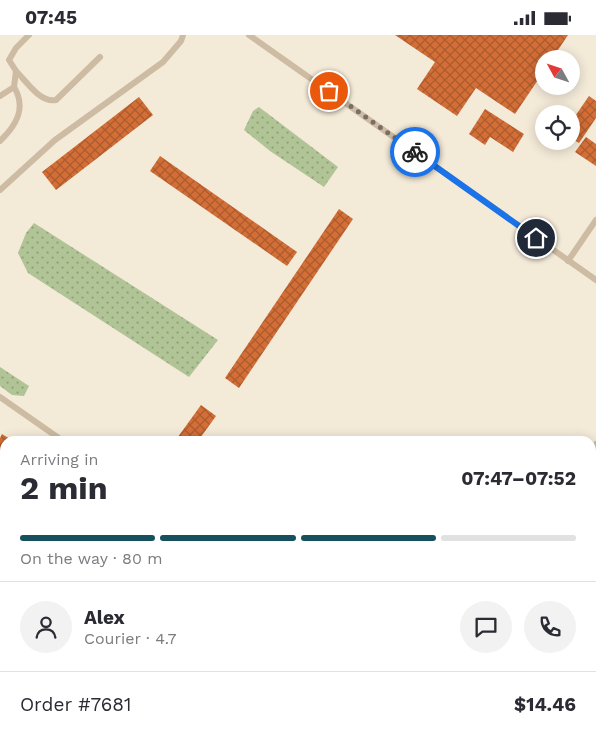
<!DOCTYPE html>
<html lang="en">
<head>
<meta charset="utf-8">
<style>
	:root { --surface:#fff; --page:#f2f2f3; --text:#2b2b33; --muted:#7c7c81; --line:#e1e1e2; --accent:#17505d }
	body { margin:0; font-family:"Work Sans",sans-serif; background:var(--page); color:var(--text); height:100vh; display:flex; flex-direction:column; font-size:19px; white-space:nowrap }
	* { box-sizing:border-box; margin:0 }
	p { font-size:16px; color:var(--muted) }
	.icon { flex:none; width:28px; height:28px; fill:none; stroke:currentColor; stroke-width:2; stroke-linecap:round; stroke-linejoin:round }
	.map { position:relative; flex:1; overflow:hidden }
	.sheet { position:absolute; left:0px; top:401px; width:596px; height:311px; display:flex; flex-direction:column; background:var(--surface); border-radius:15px 15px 0 0; box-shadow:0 2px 12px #0003 }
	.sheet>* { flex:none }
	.needle { width:32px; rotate:310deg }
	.tools { position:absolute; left:535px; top:15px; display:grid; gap:10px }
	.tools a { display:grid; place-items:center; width:45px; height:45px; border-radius:50%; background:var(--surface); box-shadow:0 2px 12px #0003; font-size:25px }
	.pin { position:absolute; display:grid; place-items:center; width:42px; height:42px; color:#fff; margin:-21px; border:2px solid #fff; border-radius:50%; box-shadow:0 1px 5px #0007 }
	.courier { position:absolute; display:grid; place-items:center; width:50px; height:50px; margin:-25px; border:4px solid #1a73e8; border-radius:50%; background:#fff; color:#222; box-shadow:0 1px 6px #0007 }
	.summary em { font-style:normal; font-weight:700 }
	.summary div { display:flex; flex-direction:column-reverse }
	.summary { display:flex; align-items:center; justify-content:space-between; height:85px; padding:0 20px }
	h1 { font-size:32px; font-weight:700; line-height:38px }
	.bar { display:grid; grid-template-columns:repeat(4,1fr); gap:8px 5px; align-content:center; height:60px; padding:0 20px }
	.bar i { height:6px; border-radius:4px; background:var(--line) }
	.bar .on { background:var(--accent) }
	.bar p { grid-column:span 4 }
	.line { display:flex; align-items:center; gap:12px; padding:0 20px; border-top:1px solid var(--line) }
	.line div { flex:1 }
	.round { display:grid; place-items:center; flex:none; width:52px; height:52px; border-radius:26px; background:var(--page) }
	.status { display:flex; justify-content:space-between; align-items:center; height:35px; padding:0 25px; background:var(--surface); direction:ltr }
	.status svg { height:14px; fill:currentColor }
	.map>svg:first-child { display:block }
	.grass { fill:url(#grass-dots) }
	.building { fill:url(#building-cross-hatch) }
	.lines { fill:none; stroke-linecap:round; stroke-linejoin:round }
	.path { stroke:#b9a58d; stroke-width:2.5; stroke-dasharray:2.5 2.5; stroke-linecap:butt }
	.service { stroke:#cdbba3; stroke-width:6 }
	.done { stroke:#796f64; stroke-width:5; stroke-dasharray:0 9 }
	.route { stroke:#1a73e8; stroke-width:6 }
</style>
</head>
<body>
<div class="status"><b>07:45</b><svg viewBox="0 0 49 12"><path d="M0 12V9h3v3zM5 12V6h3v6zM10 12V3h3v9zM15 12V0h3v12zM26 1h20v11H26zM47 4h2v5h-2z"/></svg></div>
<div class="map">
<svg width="596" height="712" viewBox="0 0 596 712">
	<defs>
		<pattern id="grass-dots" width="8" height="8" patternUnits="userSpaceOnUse" patternTransform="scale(1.25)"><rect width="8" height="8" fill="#b0c496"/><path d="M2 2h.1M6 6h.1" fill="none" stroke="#90a07a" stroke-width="1.8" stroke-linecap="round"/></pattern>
		<pattern id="building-cross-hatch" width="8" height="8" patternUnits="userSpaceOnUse" patternTransform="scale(1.25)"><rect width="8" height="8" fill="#d36e37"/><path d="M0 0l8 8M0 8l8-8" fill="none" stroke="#ac5b2e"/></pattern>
	</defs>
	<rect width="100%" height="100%" fill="#f4ead8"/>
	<g class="grass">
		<path d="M259,72l79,60 -14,20 -54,-36 -26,-21 9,-19z"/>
		<path d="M34,188l184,117 -29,37 -161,-104 -10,-20 8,-20z"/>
		<path d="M0,332l29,19 -5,10 -12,-1 -12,-9z"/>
	</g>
	<g class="building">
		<path d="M395,0h173l-16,24h-8v12l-29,43 -39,-26 -19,28 -40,-27 18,-27z"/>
		<path d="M589,61l7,5v17l-17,25 -8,-5v-16z"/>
		<path d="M139,62l14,18 -97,75 -14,-18z"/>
		<path d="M485,74l39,25 -11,18 -23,-15 -5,8 -16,-11z"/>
		<path d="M586,102l10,7v22l-21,-14z"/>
		<path d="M160,121l137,96 -10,14 -137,-95z"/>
		<path d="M339,174l14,10 -114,169 -14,-10z"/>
		<path d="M201,370l15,11 -18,25h-23z"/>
		<path d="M2,399l11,7h-8v20l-5,-3v-20z"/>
		<path d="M0,444l5,3v16l-5,-3z"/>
		<path d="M0,477l5,3v19l-5,-4z"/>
		<path d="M596,519v56l-5,-12v-30z"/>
		<path d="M428,708h27l7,4h-29z"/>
	</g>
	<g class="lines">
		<path class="path" d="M0,554l5,-6"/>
		<g class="service">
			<path d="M249,0l347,245"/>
			<path d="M16,36c11,11 24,32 40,29l44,-43"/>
			<path d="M0,61l14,-9 2,-16 -7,-11 7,-12 13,-13"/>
			<path d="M0,106c16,-15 27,-33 14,-54"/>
			<path d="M0,155l55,-50 108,-78 18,-21 2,-6"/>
			<path d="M568,226l28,-41"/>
			<path d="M0,362l63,44"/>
			<path d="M591,417l5,-8"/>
			<path d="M411,708l1,4"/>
			<path d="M511,708l6,4"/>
		</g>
	</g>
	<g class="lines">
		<path class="done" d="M329,56l86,61"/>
		<path class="route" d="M415,117l121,86"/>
	</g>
</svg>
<div class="tools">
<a><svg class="needle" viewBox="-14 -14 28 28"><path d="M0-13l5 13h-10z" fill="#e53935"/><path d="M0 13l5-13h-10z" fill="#7c7c81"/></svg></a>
<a><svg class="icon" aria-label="locate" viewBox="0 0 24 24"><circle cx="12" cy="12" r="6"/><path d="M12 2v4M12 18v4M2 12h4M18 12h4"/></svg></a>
</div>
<div class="pin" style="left:329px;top:56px;background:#ea580c"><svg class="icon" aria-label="bag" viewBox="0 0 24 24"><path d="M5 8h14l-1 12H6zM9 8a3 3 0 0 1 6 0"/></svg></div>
<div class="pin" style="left:536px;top:203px;background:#1f2937"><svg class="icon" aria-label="home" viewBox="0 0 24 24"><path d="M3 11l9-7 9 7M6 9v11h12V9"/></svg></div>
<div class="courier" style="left:415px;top:117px"><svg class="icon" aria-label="bike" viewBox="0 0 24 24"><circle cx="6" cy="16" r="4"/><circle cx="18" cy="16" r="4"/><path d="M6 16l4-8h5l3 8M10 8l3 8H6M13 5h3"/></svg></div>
<section class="sheet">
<div class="summary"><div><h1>2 min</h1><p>Arriving in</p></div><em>07:47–07:52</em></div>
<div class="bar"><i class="on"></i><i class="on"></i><i class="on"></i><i></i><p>On the way · 80 m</p></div>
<div class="line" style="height:90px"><a class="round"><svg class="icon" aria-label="person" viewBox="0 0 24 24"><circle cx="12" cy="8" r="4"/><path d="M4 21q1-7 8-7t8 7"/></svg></a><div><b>Alex</b><p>Courier · 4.7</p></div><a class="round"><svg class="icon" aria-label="chat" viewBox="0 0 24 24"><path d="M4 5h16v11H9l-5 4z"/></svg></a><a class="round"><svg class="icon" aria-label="phone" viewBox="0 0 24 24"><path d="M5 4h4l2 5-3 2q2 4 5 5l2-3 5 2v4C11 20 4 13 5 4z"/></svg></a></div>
<div class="line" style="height:65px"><div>Order #7681</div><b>$14.46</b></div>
</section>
</div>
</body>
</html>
